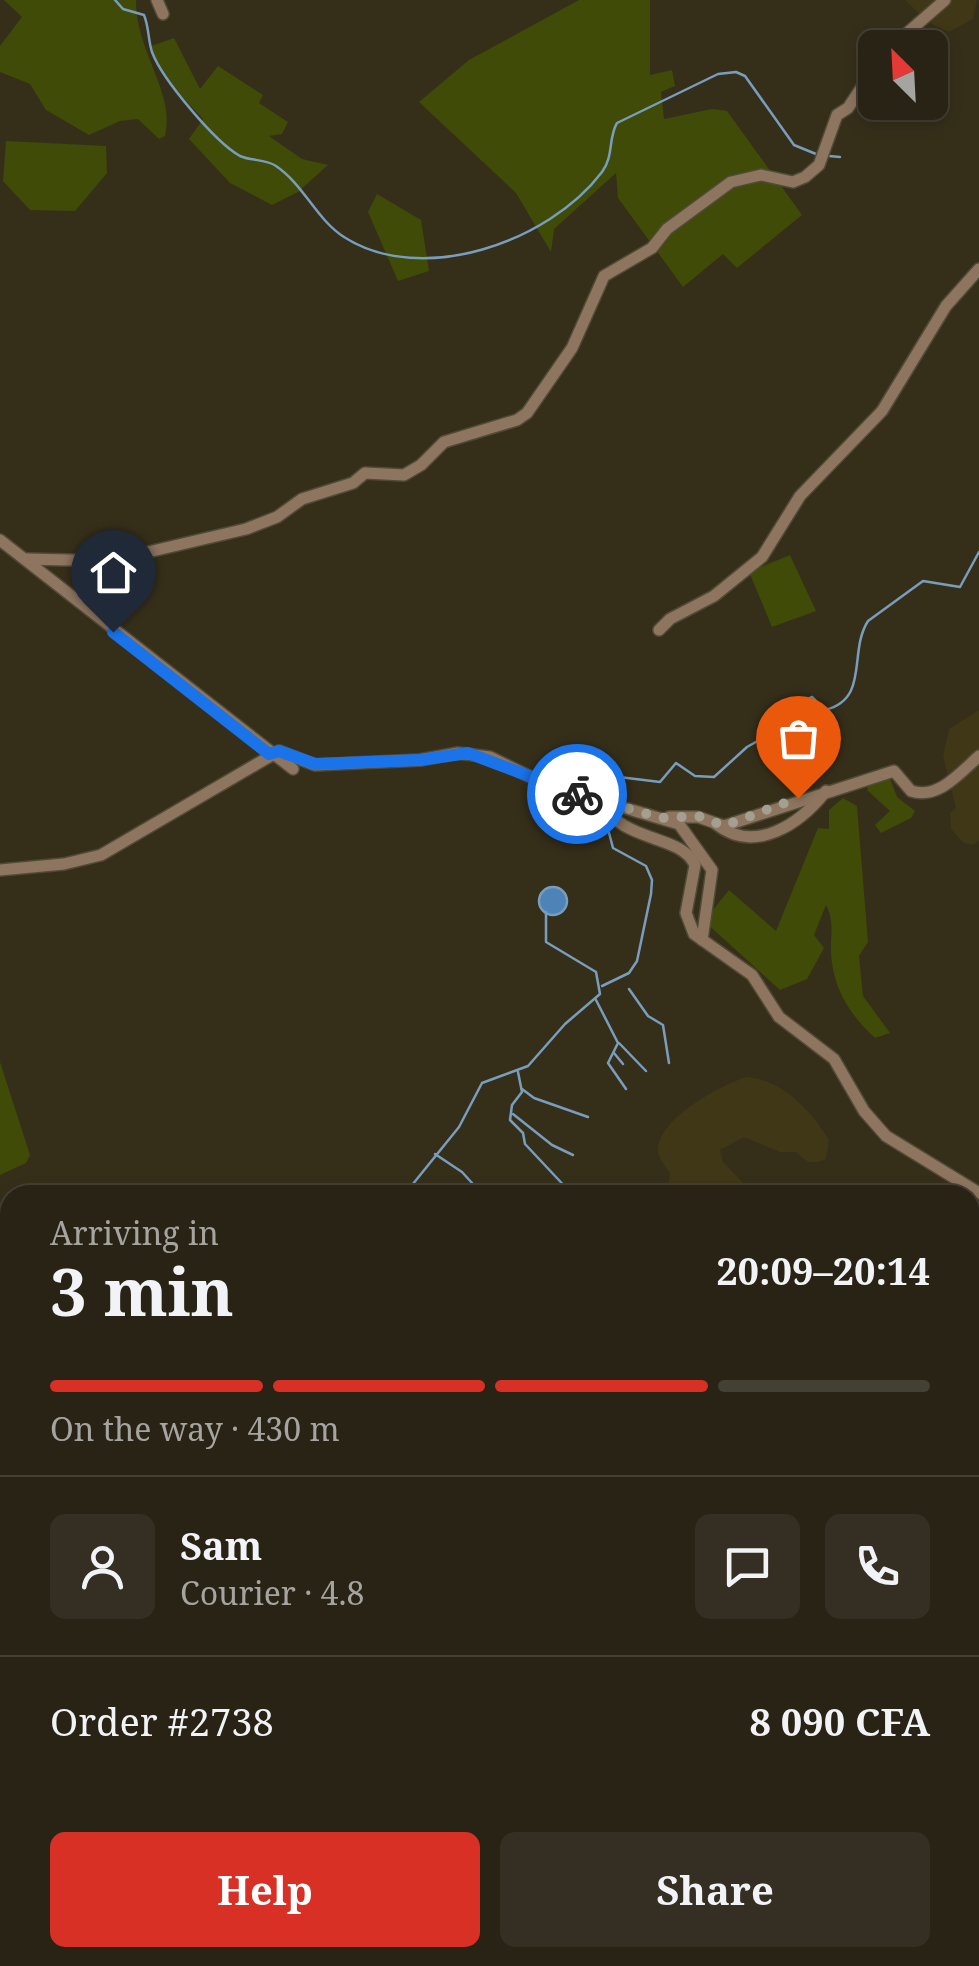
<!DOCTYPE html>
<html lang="en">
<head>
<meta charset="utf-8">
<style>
	:root { --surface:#282314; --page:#342f22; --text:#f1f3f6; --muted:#a5a4a0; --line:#444034; --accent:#d93025 }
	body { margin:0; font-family:"Noto Serif",serif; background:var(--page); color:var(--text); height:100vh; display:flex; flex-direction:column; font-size:38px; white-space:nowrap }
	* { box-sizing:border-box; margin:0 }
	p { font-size:32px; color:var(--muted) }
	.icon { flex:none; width:55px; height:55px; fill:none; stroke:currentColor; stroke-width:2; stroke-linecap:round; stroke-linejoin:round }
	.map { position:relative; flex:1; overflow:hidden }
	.drawer { position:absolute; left:0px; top:1185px; width:980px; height:782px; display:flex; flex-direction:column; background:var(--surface); border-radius:30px 30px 0 0; box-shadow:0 5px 15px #0003,0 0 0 2px var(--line) }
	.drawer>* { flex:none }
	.needle { width:65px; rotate:336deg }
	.tools { position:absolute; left:858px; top:30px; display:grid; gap:20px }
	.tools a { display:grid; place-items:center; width:90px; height:90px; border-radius:15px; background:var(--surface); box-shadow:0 5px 15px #0003,0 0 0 2px var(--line); font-size:50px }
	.pin { position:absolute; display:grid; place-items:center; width:85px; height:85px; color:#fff; margin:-102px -42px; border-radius:50% 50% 50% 0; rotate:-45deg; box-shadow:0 0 10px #0007 }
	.pin .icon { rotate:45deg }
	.courier { position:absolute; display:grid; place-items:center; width:100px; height:100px; margin:-50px; border:8px solid #1a73e8; border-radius:50%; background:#fff; color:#222; box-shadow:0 2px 12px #0007 }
	.headline em { font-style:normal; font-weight:700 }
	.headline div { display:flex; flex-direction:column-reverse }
	.headline { display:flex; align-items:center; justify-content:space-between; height:170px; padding:0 50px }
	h1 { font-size:65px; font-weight:700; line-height:75px }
	.bar { display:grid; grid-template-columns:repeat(4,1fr); gap:15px 10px; align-content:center; height:120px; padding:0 50px }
	.bar i { height:12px; border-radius:8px; background:var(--line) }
	.bar .active { background:var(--accent) }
	.bar p { grid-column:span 4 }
	.line { display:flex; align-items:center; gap:25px; padding:0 50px; border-top:2px solid var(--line) }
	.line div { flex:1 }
	.round { display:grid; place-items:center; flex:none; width:105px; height:105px; border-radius:15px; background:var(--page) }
	.action { display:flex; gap:20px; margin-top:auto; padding:20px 50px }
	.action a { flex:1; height:115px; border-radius:15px; background:var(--accent); color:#fff; font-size:40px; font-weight:700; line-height:115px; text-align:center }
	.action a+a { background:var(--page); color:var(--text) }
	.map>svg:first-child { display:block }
	.green { fill:#3f4b06 }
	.sand { fill:#3f3716 }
	.water { fill:#4d83b6; stroke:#799dbd; stroke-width:2.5 }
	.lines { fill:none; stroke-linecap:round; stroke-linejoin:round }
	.stream { stroke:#799dbd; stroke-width:2.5 }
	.minor-casing { stroke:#504b37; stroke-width:14 }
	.minor { stroke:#8d7560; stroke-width:11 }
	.done { stroke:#a49f8f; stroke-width:10; stroke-dasharray:0 18 }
	.route { stroke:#1a73e8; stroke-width:12 }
</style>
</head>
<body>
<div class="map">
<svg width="979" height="1966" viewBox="0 0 979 1966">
	<rect width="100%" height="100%" fill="#352f1a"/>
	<g class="green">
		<path d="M4,0h132c-1,50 40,94 29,136l-6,3 -21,-20 -18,2 -31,14 -43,-25 -16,-26 -30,-12v-26l22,-29z"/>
		<path d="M579,0h71v75l22,-5 3,16 -14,6 3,27 48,-10 15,2 75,104 -65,53 -14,-14 -40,33 -65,-89 -2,-25 -62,56 -3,23 -35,-59 -97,-91 50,-42z"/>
		<path d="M174,38l26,51 18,-23 45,29 -4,8 29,19 -6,12 -13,2 33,23 26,6 -30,27 -26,13 -42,-22 -41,-44 14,-20c-19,-21 -45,-44 -52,-73z"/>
		<path d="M6,141l100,5 1,27 -32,38 -45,-1 -27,-29z"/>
		<path d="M377,194l44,26 8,51 -31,10 -30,-69z"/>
		<path d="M790,555l26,56 -44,16 -23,-55z"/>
		<path d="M889,776l8,21 18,14 -4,7 -30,15 -6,-8 15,-14 -23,-21 3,-10z"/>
		<path d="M843,798l14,8 11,136 -9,14 4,40 27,37 -15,5c-25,-23 -42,-49 -44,-85 -1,-18 4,-31 -5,-48l-12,30 10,13 -17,31 -27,11 -76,-69 25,-31 47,41 42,-103 11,1v-19z"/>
		<path d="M0,1062l30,93 -4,8 -26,12z"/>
		<path d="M10,1690v55l-9,6 -1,-49z"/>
		<path d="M10,1811v147h148v8h-158v-150z"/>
	</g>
	<g class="sand">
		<path d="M905,0h72l-4,19 -24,13 -21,-10z"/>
		<path d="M979,710v130l-6,5 -9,-2 -13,-14 -1,-16 6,-5 -13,-52 6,-27z"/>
		<path d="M747,1077c35,3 64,33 82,63l-3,19c-14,6 -19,4 -30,-7h-16l-36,-15 -24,13 3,12 32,33h-88l3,-22c-4,-6 -11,-14 -12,-21 -3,-32 64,-68 89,-75z"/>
		<path d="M0,1220l10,11v71l-10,-12z"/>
	</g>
	<circle class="water" cx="553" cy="901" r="14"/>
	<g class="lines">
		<g class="stream">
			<path d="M115,0l8,9 21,6c5,12 4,25 8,37 10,27 63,90 88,104 11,5 26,3 36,10 28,19 40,53 68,71 78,50 205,5 258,-65 12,-16 6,-34 15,-49l101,-49 18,-2 9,4 49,69 22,9"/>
			<path d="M829,156l11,1"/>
			<path d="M596,795l15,-19 49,6 16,-19 19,13 19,1 33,-30 23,-13 19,-26 23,-11 13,13c45,-11 23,-58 43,-89l55,-40 37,6 19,-35"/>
			<path d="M593,803v9l15,17 5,19 33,18 6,14 -1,14 -14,67 -8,12 -27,13"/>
			<path d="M629,989l19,27 15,9 6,38"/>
			<path d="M596,1000l22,43 -10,20 18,26"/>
			<path d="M619,1043l27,28"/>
			<path d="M614,1053l9,11"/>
			<path d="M518,1072l4,20 -10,13 -2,15 13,13 2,11 46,49"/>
			<path d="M522,1089l12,9 54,19"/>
			<path d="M513,1114l39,31 21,10"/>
			<path d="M435,1154l27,18 21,23"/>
			<path d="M404,1195l55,-68 23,-44 46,-17 37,-42 35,-30 -4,-22 -50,-30v-30"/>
			<path d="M5,1397l5,30"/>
			<path d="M10,1531v11"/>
			<path d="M0,1600l10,8"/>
			<path d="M0,1815l10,-6"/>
			<path d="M0,1945l5,-32 -3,-45"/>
		</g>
		<defs>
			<g id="minor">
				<path d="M157,0l6,14"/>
				<path d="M890,48l55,-48"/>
				<path d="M0,540l293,229"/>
				<path d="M27,559l83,2 136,-32 31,-12 25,-18 51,-16 12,-10 39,2 17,-10 23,-23 73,-22 10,-7 45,-65 32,-72 48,-28 15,-19 64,-47 30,-7 32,7 12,-5 14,-12 18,-50 11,-7 27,-41"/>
				<path d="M659,630l11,-11 44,-23 48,-39 38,-61 82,-85 64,-105 33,-37"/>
				<path d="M598,800c27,45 82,33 97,65l-9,48 8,21 58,41 27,42 55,42 30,52 22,25 93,57"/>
				<path d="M669,817h29l26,9 170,-55 17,20c27,9 49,-18 68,-35"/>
				<path d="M716,824c39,31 84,0 110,-33"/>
				<path d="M0,870l64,-6 37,-9 178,-104 36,14 105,-5 38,-7 32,4 57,28 132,39 33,46 -10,70"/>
				<path d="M970,1372l9,-22"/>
				<path d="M970,1709l9,-4"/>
				<path d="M0,1861l10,-6"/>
				<path d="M394,1966l3,-8"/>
				<path d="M658,1966l3,-8"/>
			</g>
		</defs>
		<use href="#minor" class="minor-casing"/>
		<use href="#minor" class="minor"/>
	</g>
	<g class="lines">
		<path class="done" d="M577,794l84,24 37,-2 26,10 74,-28"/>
		<path class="route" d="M113,632l156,122 10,-3 36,13 105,-4 48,-7 109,41"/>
	</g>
</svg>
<div class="tools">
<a><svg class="needle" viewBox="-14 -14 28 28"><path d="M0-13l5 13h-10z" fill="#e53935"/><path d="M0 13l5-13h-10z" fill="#a5a4a0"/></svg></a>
</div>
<div class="pin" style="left:798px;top:798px;background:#ea580c"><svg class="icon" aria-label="bag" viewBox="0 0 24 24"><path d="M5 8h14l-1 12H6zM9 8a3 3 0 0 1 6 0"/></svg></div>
<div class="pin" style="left:113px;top:632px;background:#1f2937"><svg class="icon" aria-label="home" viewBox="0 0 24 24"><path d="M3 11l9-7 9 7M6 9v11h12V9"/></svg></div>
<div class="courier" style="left:577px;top:794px"><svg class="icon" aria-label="bike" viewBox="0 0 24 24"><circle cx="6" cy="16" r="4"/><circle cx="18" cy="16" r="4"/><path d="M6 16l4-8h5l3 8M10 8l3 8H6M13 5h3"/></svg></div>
<section class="drawer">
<div class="headline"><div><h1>3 min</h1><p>Arriving in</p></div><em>20:09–20:14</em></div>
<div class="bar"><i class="active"></i><i class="active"></i><i class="active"></i><i></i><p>On the way · 430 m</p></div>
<div class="line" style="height:180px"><a class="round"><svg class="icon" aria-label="person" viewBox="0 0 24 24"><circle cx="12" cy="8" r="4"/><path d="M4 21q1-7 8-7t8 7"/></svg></a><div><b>Sam</b><p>Courier · 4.8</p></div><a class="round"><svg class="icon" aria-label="chat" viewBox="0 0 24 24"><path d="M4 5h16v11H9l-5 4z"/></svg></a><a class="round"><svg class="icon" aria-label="phone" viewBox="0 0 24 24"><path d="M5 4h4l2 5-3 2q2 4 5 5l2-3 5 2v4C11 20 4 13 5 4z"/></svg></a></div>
<div class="line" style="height:130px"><div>Order #2738</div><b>8 090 CFA</b></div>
<div class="action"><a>Help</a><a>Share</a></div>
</section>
</div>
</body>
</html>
